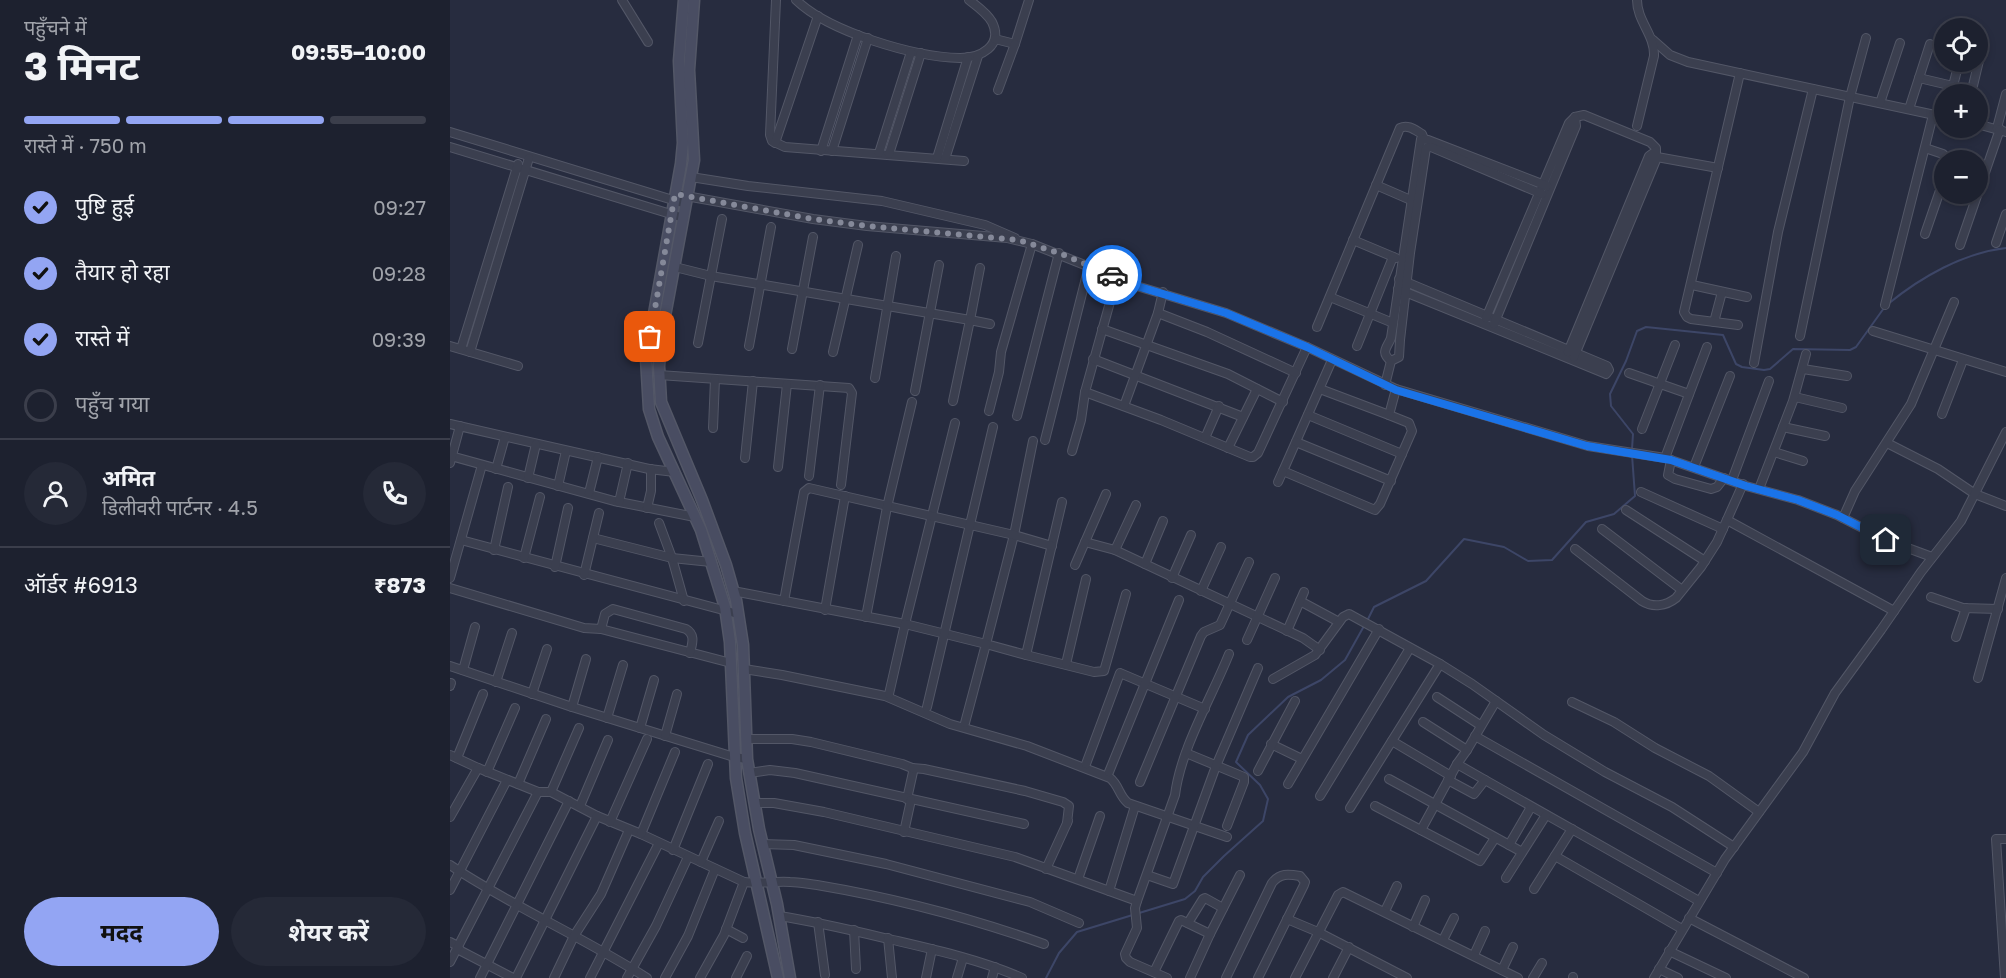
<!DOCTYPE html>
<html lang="hi">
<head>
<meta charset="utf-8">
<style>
	:root { --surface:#1d212f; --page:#252937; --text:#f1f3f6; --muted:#a0a3aa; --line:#3b3e4b; --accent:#93a5f3 }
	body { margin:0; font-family:"Golos Text","Noto Sans Devanagari",sans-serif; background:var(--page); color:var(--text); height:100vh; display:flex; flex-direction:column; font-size:22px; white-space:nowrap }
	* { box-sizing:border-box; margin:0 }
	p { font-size:20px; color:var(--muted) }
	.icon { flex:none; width:33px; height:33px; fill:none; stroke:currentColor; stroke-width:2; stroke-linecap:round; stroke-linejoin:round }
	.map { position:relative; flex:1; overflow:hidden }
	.sheet { display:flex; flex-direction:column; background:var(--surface); width:450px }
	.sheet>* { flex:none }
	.buttons { position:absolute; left:1484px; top:18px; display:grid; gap:12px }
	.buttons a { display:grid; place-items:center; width:54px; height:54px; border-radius:50%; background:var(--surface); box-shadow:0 3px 9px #0003,0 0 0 2px var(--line); font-size:30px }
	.pin { position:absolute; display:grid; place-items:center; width:51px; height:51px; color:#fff; margin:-26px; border-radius:12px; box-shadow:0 3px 9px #0006 }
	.courier { position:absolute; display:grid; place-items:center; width:60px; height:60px; margin:-30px; border:4px solid #1a73e8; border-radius:50%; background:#fff; color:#222; box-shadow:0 2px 8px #0007 }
	.overview em { font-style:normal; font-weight:700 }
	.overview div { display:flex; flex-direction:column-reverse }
	.overview { display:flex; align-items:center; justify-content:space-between; height:102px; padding:0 24px }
	h1 { font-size:39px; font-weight:700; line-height:45px }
	.bar { display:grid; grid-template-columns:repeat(4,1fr); gap:9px 6px; align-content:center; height:72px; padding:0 24px }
	.bar i { height:8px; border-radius:4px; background:var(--line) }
	.bar .on { background:var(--accent) }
	.bar p { grid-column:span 4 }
	.line { display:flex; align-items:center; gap:15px; padding:0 24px; border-top:2px solid var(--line) }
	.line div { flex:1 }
	.round { display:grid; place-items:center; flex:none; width:63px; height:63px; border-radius:32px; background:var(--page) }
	ol { padding:0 24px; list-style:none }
	li { display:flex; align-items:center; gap:18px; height:66px }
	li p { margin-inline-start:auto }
	li .icon { padding:6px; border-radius:50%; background:var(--accent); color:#111; stroke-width:4 }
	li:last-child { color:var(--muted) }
	li i { width:33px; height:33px; border:3px solid var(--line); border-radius:50% }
	.primary-button { display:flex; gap:12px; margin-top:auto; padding:12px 24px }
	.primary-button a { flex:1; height:69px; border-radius:36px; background:var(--accent); color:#111; font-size:24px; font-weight:700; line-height:69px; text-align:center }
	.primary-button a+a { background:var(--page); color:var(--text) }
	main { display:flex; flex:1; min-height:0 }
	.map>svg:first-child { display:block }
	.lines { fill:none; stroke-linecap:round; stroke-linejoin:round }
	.stream { stroke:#3d4667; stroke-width:2 }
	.street-casing { stroke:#535767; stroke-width:10 }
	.secondary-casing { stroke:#535767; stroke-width:13 }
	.street { stroke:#3b3f4f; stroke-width:8 }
	.secondary { stroke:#494d62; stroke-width:10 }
	.done { stroke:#858999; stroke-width:6; stroke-dasharray:0 10.8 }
	.route { stroke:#1a73e8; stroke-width:8 }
</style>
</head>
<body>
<main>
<section class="sheet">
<div class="overview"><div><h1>3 मिनट</h1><p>पहुँचने में</p></div><em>09:55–10:00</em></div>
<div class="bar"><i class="on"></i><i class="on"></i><i class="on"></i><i></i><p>रास्ते में · 750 m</p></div>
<ol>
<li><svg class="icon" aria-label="check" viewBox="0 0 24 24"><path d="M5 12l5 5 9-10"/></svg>पुष्टि हुई<p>09:27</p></li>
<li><svg class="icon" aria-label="check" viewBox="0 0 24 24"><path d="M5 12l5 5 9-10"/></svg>तैयार हो रहा<p>09:28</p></li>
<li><svg class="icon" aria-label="check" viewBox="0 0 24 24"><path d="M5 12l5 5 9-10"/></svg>रास्ते में<p>09:39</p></li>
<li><i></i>पहुँच गया</li>
</ol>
<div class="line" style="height:108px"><a class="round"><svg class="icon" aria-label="person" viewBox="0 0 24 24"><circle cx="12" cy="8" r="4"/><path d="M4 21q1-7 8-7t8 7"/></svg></a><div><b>अमित</b><p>डिलीवरी पार्टनर · 4.5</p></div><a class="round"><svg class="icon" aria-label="phone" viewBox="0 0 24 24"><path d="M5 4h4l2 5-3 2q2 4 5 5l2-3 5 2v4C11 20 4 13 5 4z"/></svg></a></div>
<div class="line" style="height:78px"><div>ऑर्डर #6913</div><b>₹873</b></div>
<div class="primary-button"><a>मदद</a><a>शेयर करें</a></div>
</section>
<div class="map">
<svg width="1556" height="978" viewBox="0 0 1556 978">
	<rect width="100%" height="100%" fill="#272c3f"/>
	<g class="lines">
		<g class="stream">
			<path d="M1438,304c33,-27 75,-51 118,-56"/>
			<path d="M1182,449l1,-15 -22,-28 -1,-12 16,-33 11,-30 9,-4 77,8 13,29 6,3 22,3 6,-1 23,-20 57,1 6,-3 28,-39"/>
			<path d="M917,621l7,-14 52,-26 38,-42 40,8 24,14 24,-1 34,-38 28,-8 21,-18 -3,-41"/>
			<path d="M596,978l13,-25 18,-21 108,-33 10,-8 8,-14 21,-21 39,-35 5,-22 -8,-14 -24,-23 12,-27 40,-38 33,-17 24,-20 19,-34"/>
		</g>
		<defs>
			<g id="street">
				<path d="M172,0l26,42"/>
				<path d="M326,0l-6,135 2,6 13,6 179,14"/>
				<path d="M346,0c33,32 118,57 164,58 20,0 44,-12 32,-36 -5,-9 -15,-16 -23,-22"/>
				<path d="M545,39l20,5 14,-44"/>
				<path d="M1203,40l17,15 18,7 256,55"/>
				<path d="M1469,78l34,8 6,-24"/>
				<path d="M548,90l17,-46"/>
				<path d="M1521,94l12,-50"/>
				<path d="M1430,103l20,-60"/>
				<path d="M1459,109l21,-65"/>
				<path d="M1125,117l9,-2 66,27 6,6v3"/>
				<path d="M1527,124l29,8"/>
				<path d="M1187,126l17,-70c1,-21 -17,-35 -17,-56"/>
				<path d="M1547,128l9,-34"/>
				<path d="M0,132l236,72"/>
				<path d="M325,143l43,-127"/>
				<path d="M0,147l234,71"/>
				<path d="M1475,148l18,6 6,6"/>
				<path d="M371,151l37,-116"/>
				<path d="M382,151l36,-113"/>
				<path d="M429,153l32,-101"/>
				<path d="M439,154l32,-101"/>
				<path d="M1207,157l61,11"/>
				<path d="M487,158l31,-101"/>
				<path d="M495,159l33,-103"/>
				<path d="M241,177l57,9 134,15 103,24 30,13"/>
				<path d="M926,185l37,16"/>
				<path d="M225,194l138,25 54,7 140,12 25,6 108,43 86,26 81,34 89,42 192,57 77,12 81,28 52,14 39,15 49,25 46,17"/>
				<path d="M1475,234l19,-55"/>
				<path d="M903,240l43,18"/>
				<path d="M1546,243l10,-29"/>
				<path d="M1510,245l40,-116"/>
				<path d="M225,267l36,9 259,44 10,-52"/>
				<path d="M667,277l-32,115 76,28 89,37h3l5,-4 49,-106"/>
				<path d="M1242,285l55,12"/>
				<path d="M948,289l206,84 2,1 3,-4 -2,-4 -208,-87"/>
				<path d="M880,297l63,26"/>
				<path d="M1435,305l48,-190"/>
				<path d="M708,313l49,19 89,41"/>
				<path d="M1036,318l83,-195 6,-6 1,9 -82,198"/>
				<path d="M1264,322l8,-30"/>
				<path d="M1288,325l-47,-6 -4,-2 -3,-5 56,-239"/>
				<path d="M867,327l83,-199c8,-4 15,2 22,6l2,5"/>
				<path d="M652,329l126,45 55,28"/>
				<path d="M1423,331l133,41"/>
				<path d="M1350,336l50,-239 16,-59"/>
				<path d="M248,343l24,-124"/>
				<path d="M0,346l68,20"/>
				<path d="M299,346l22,-119"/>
				<path d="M907,346l36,-89"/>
				<path d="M11,349l57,-185"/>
				<path d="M342,349l21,-112"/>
				<path d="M20,352l59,-194"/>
				<path d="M383,352l25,-107"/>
				<path d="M1118,352l81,-196 7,-5v9l-82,197"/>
				<path d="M643,359l150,58"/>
				<path d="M882,360l-49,111 92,39 5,-6 32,-73 -3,-8 -20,-8 7,-26"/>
				<path d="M941,361c-11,-9 -4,-13 0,-23l30,-199 7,1 119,46"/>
				<path d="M1304,363l24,-131 35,-143"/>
				<path d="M1353,369l44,7"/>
				<path d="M1179,373l60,21"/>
				<path d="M209,375l190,13 3,5 -11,92"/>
				<path d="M425,378l21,-122"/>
				<path d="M935,385l6,-24 8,-4 1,-17 10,-87 16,-105 5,-1 111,47"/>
				<path d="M870,389l69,26"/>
				<path d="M465,391l24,-126"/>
				<path d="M1345,397l47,11"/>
				<path d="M503,401l17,-81 20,4"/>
				<path d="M674,406l34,-93 5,-21"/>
				<path d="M539,411l10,-39 2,-20 31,-108"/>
				<path d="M1492,414l21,-54"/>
				<path d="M858,415l94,39"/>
				<path d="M567,416l42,-163"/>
				<path d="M0,424l199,45 26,3"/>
				<path d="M1333,427l42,9"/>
				<path d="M263,428l2,-49"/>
				<path d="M1192,429l33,-84"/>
				<path d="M755,438l14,-32"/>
				<path d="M595,440l44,-174"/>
				<path d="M583,441l-19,94 -28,109 40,11 36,-153"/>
				<path d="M846,442l95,39"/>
				<path d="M1437,443l51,26 37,25 31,12"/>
				<path d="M778,448l29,-59"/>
				<path d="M622,451l9,-31 4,-28"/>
				<path d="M1324,452l29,9"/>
				<path d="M1,456l163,45 81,16"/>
				<path d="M295,458l8,-77"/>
				<path d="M1215,458l42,-111"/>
				<path d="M1221,460l-3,15 7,4 36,10 6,-2 7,-9"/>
				<path d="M0,463l10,-37"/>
				<path d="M328,467l9,-83"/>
				<path d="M1244,467l36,-91"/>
				<path d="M46,469l9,-32"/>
				<path d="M359,476l11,-91"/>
				<path d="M78,478l8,-34"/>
				<path d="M1282,480l37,-99"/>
				<path d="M828,482l5,-11"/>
				<path d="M108,486l8,-35"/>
				<path d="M1309,489l34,-88 13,-47"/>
				<path d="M1191,492l82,37"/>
				<path d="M139,493l9,-36"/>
				<path d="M656,494l-21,48 30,8 188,88 17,12"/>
				<path d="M169,502l9,-39"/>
				<path d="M197,508l4,-17v-22"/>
				<path d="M1176,510l79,51"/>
				<path d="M1393,518l12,-27 56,-87 43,-102"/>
				<path d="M1277,520l167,91"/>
				<path d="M209,523l13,35 12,43"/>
				<path d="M1152,529l80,61"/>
				<path d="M143,538l79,20 39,4"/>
				<path d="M11,540l277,74"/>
				<path d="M1125,549l67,52c11,7 24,5 34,-3l25,-31 16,-25 26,-58"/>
				<path d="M44,550l14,-63"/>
				<path d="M665,550l21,-45"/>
				<path d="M74,558l16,-61"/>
				<path d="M695,564l18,-43"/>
				<path d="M625,565l10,-23"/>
				<path d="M105,567l13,-59"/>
				<path d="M134,575l15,-62"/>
				<path d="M0,578l32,-113"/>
				<path d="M722,578l19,-43"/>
				<path d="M0,588l134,40 17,1 130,34"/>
				<path d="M283,591l172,33 50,-201"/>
				<path d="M751,591l20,-44"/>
				<path d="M1481,597l32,11 35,1"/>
				<path d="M334,601l20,-109 5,-4 205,47 38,11"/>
				<path d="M850,601l39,21"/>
				<path d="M375,610l20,-114"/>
				<path d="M416,617l21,-110 25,-105"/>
				<path d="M151,629l4,-15 8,-5 73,20c10,6 6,15 4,24"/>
				<path d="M837,631l17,-39"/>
				<path d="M1506,637l10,-29"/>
				<path d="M797,640l28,-62"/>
				<path d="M576,655l68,17 10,-1 22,-77"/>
				<path d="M616,664l20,-85"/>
				<path d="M0,666l122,41 162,50 13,2"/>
				<path d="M294,669l38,6 103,21 65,28 77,22 83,32c9,7 9,18 18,25l99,34"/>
				<path d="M13,670l12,-43"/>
				<path d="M1528,678l28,-100"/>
				<path d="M823,679l42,-24 28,-38 6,-3 91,50 32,20 72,51 61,37 67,35 62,40"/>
				<path d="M46,682l16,-49"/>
				<path d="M0,686l1,-3"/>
				<path d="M82,694l15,-45"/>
				<path d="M439,694l16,-70 81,20 -21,79"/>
				<path d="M987,697l43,28"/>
				<path d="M1122,702l42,20 41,26 54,28 50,36"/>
				<path d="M122,707l14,-48"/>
				<path d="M477,707l66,-280"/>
				<path d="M157,718l16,-53"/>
				<path d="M973,722l44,28 29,-49"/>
				<path d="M190,728l14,-48"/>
				<path d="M215,736l12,-42"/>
				<path d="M1025,736l242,137"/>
				<path d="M296,739h46l19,3 91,22 10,4 1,4 -6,27"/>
				<path d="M942,741l59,35"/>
				<path d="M821,744l31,15"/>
				<path d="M736,753l58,24v5l-17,44"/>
				<path d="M0,755l28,13 60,24h13l46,24 44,18 103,48c16,2 30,-1 46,0 9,0 18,2 27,3 77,13 154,33 227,59"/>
				<path d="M7,758l26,-64"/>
				<path d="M636,764l34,-91 85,36"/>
				<path d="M1007,764l28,16"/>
				<path d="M462,768l12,1 101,22 38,11 6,4 -2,17"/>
				<path d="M808,771l37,-70"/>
				<path d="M37,772l28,-64"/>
				<path d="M659,772l70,-172"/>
				<path d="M299,773l21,-3 25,3 229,51"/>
				<path d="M939,779l133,73"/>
				<path d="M998,780l26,14 11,-14 214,121"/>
				<path d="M690,782l61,-146 3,-4 16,-7 29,-63"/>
				<path d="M68,784l28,-65"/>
				<path d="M838,784l91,-155"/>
				<path d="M101,792l28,-64"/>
				<path d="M870,796l90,-148"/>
				<path d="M304,803h20l50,9 191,45 122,44"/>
				<path d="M130,806l28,-66"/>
				<path d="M925,806l105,55 15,-23"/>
				<path d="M900,808l90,-144"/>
				<path d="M0,817l28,-49"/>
				<path d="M160,822l37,-83"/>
				<path d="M971,830l36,-66 10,-14"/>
				<path d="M454,832l7,-32"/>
				<path d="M191,834l34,-82"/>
				<path d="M312,844l32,1 92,19 144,38 49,21"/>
				<path d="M1059,845l22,-38"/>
				<path d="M223,850l35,-86"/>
				<path d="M1105,856l127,73"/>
				<path d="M251,862l18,-41"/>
				<path d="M0,865c63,42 133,72 197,113"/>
				<path d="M596,869l22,-48"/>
				<path d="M697,875l26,9 43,-118 42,-98"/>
				<path d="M1056,878l40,-63"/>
				<path d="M628,879l22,-63"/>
				<path d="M1084,889l38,-60"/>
				<path d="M0,890l57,-110"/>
				<path d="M659,891l26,-85"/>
				<path d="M935,911l12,-25"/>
				<path d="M329,916c39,6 76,15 114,24 43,10 88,20 129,38"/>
				<path d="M1239,918l115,60"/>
				<path d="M837,919l31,13 89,46"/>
				<path d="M368,922l7,53"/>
				<path d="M738,923l15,-24 2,-1 18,10"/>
				<path d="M963,927l12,-27"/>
				<path d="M276,929l17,9"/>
				<path d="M404,930l2,39"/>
				<path d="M438,938l4,40"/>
				<path d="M993,940l11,-22"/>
				<path d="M0,942l6,3 5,6 52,27"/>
				<path d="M1219,951l57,27"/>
				<path d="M1024,955l11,-24"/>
				<path d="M0,962l88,-170"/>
				<path d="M1209,969l19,9"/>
				<path d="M1052,970l11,-23"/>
				<path d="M704,972l25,-51 2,-1 29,14"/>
				<path d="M30,978l89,-177"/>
				<path d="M66,978l81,-162"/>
				<path d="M104,978l20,-42 27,-42 28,-64"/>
				<path d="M140,978l69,-135"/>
				<path d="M177,978l29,-52 32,-69"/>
				<path d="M215,978l23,-42 27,-67"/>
				<path d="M250,978l24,-43 20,-53"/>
				<path d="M286,978l11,-22"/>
				<path d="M476,978l6,-29"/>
				<path d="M507,978l6,-20"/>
				<path d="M542,978l3,-11"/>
				<path d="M717,978l-37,-16 -4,-4 -1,-4 12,-26 -2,-20 2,-7 38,-106c6,-47 36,-96 54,-141"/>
				<path d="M740,978l20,-44 30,-59"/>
				<path d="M776,978l46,-95c8,-10 16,-9 28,-7l5,6 -1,3 -46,93"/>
				<path d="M845,978l43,-83 5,-3 175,86"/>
				<path d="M883,978l16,-31"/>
				<path d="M1083,978l9,-15"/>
				<path d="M1123,978v-1"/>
				<path d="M1204,978l71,-119 78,-107 32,-59 46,-63 40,-58 40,-51 45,-89"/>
				<path d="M1555,978l-9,-139h10"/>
			</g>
			<g id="secondary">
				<path d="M234,0l-5,61 4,82 -2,21 -35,194 3,51 9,28 43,93 24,77 5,35 6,136 9,55 33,145"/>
				<path d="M244,0l-5,70 5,90 -32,172 -3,34 2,36 41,98 24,65 10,35 7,45 4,114 12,70 18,75 13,74"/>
			</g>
		</defs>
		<use href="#street" class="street-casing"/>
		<use href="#secondary" class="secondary-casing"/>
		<use href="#street" class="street"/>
		<use href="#secondary" class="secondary"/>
	</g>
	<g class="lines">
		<path class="done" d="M200,337l25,-143 138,25 54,7 151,14 41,13 53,22"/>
		<path class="route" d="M662,275l28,12 86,26 81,34 89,43 191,56 84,14 75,26 52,14 39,15 49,25"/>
	</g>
</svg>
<div class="buttons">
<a><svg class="icon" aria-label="locate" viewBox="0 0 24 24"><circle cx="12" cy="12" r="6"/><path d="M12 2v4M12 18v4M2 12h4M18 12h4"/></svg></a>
<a>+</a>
<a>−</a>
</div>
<div class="pin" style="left:200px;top:337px;background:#ea580c"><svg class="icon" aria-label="bag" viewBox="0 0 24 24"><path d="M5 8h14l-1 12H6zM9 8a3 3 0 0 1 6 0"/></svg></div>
<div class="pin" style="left:1436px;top:540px;background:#1f2937"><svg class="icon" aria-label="home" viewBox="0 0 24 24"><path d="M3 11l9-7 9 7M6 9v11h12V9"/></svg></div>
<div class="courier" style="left:662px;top:275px"><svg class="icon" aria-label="car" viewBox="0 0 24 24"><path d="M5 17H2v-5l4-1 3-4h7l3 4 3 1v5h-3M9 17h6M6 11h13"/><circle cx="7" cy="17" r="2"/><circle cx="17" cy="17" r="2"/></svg></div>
</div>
</main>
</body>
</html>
